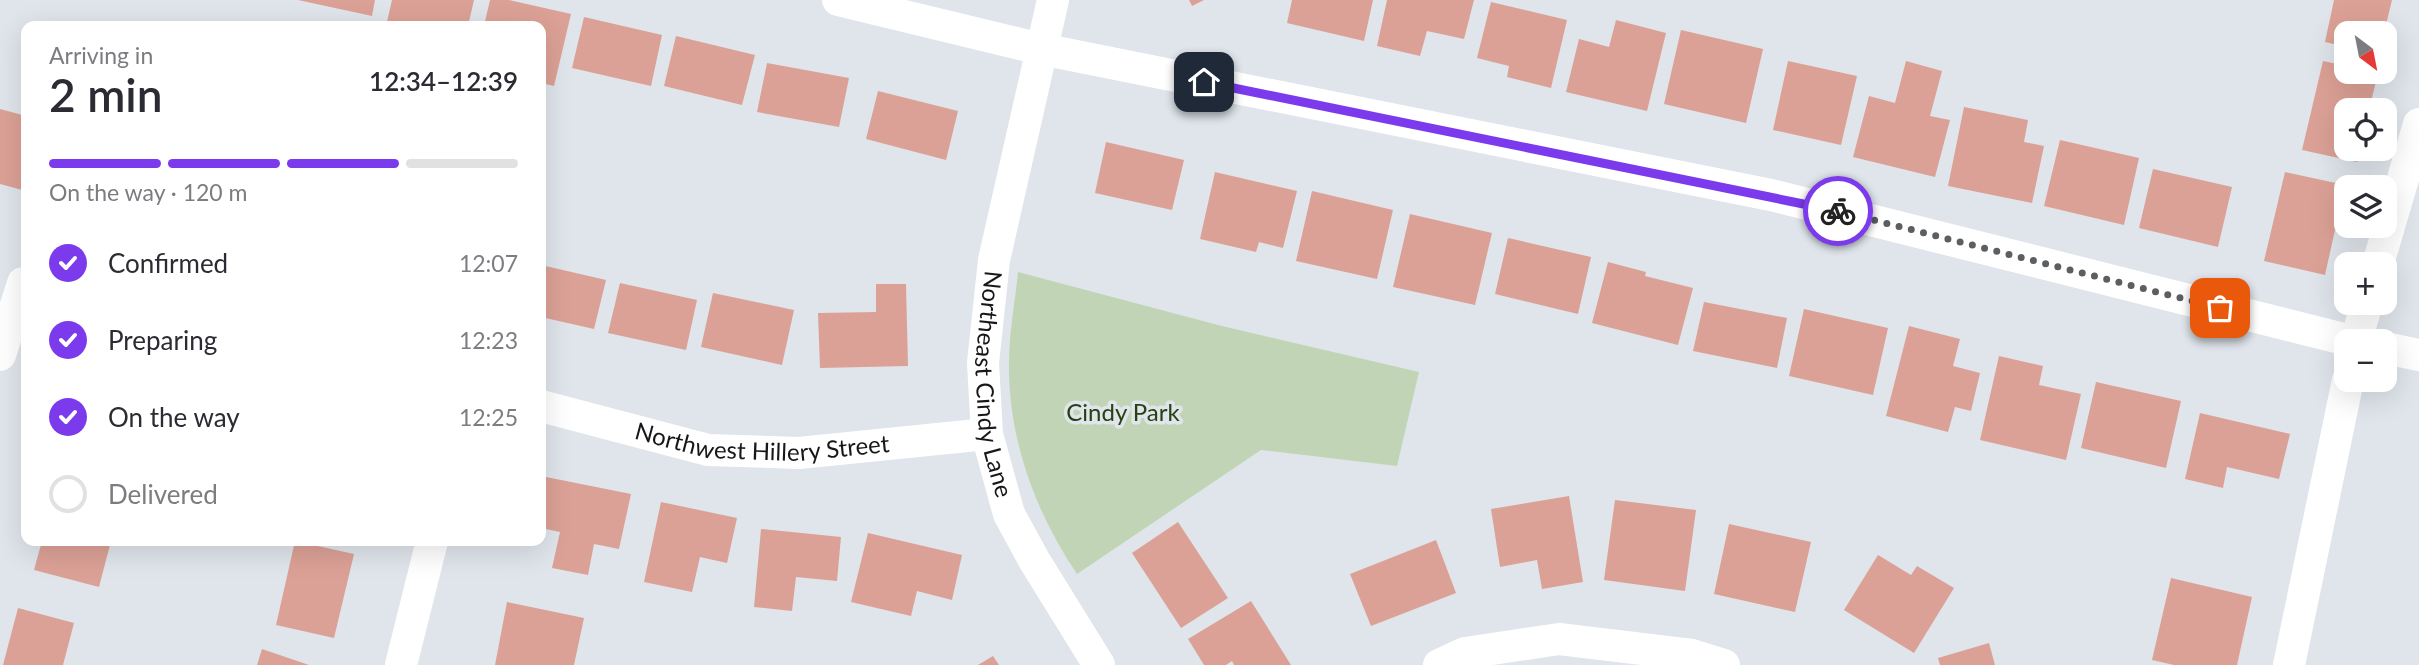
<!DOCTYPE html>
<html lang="en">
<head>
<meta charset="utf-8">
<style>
	:root { --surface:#fff; --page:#f7f7f7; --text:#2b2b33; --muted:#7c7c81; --line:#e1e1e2; --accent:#7c3aed }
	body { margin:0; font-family:Lato,sans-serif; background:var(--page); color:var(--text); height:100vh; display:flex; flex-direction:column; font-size:26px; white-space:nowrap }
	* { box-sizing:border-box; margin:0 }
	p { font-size:23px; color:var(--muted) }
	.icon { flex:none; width:38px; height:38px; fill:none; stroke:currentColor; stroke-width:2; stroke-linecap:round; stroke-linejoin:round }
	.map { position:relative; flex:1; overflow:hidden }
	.sheet { position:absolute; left:21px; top:21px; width:525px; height:525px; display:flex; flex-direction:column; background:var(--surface); border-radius:14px; box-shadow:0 7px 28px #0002 }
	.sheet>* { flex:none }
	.needle { width:46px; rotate:148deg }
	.tools { position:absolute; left:2334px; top:21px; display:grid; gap:14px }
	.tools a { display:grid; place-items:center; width:63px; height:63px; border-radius:14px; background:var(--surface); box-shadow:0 7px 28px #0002; font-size:35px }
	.pin { position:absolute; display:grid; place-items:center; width:60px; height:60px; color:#fff; margin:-30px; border-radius:14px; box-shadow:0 4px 10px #0006 }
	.courier { position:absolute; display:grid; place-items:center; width:70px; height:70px; margin:-35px; border:5px solid #7c3aed; border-radius:50%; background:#fff; color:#222; box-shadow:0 2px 9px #0007 }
	.overview em { font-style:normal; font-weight:600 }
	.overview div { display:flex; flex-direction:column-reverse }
	.overview { display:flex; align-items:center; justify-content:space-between; height:119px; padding:0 28px }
	h1 { font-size:46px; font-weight:600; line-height:52px }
	.bar { display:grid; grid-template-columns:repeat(4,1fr); gap:10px 7px; align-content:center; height:84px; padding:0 28px }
	.bar i { height:9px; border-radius:5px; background:var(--line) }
	.bar .active { background:var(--accent) }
	.bar p { grid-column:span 4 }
	ol { padding:0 28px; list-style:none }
	li { display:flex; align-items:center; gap:21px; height:77px }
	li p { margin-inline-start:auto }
	li .icon { padding:7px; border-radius:50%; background:var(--accent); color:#fff; stroke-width:4 }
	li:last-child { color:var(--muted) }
	li i { width:38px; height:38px; border:4px solid var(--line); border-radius:50% }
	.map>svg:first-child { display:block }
	.green { fill:#c1d5b6 }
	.building { fill:#dca196 }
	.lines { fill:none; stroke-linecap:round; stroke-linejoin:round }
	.street { stroke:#fff; stroke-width:32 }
	.done { stroke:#5c5f62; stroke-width:7; stroke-dasharray:0 12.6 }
	.route { stroke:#7c3aed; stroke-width:9 }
	.labels { text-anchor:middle; stroke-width:7; stroke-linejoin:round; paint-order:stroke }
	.street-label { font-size:24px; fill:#151719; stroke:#dfe5eb }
	.park-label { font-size:24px; fill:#264211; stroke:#dfe5eb }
</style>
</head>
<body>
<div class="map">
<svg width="2419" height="665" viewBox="0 0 2419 665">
	<rect width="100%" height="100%" fill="#dfe5eb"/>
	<path class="green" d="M1018,272l200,53 201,47 -22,94 -136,-16 -184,124c-42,-62 -69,-136 -68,-211 0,-30 6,-61 9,-91z"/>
	<g class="building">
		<path d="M298,0h77l-3,16z"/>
		<path d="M392,0h82l-6,26h-82z"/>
		<path d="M490,0h19l62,14 -17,72 -13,-3v-57h-57z"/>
		<path d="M1189,0h15l-12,6z"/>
		<path d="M1292,0h81l-9,41 -77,-18z"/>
		<path d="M1387,0h87l-10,39 -37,-8 -7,25 -43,-10z"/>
		<path d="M2334,0h58l-8,33h-37v14l-22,-5z"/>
		<path d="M1491,2l76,18 -16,68 -44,-11 2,-11 -32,-8z"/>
		<path d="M584,17l78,18 -11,51 -79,-18z"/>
		<path d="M1616,20l50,13 -19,78 -81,-19 13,-53 30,8z"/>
		<path d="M1681,30l82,19 -17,74 -82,-19z"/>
		<path d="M676,36l79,19 -13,50 -78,-19z"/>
		<path d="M1788,61l69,15 -16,69 -68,-15z"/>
		<path d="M1906,61l36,10 -12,45 20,4 -15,57 -82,-20 16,-61 26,7z"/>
		<path d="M2323,61l24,5v6l31,1 -9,37h-22v39h13l-3,13 -55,-12z"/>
		<path d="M767,63l82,15 -10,49 -82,-15z"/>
		<path d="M878,91l80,20 -12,49 -80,-21z"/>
		<path d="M1964,107l64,13 -4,22 20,4 -12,57 -84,-17z"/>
		<path d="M0,109l26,7v75l-26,-7z"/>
		<path d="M2060,140l79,18 -15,67 -80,-19z"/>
		<path d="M1106,142l78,18 -12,50 -77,-17z"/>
		<path d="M2153,169l79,18 -14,60 -79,-19z"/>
		<path d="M1215,172l82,19 -14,57 -24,-6 -3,10 -56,-13z"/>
		<path d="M2285,172l60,13 -20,90 -61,-14z"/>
		<path d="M1312,191l81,19 -16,69 -81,-18z"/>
		<path d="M1410,214l82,19 -17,72 -82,-18z"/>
		<path d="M1508,238l83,19 -13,57 -83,-20z"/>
		<path d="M1608,262l38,10 -1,4 48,12 -15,57 -86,-22z"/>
		<path d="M541,265l65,15 -12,49 -53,-12z"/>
		<path d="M620,283l77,17 -11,50 -78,-17z"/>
		<path d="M876,284h30l2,82 -88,2 -2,-55 58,-1z"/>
		<path d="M713,293l81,17 -12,55 -81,-18z"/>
		<path d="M1704,302l83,16 -10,50 -84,-17z"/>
		<path d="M1804,309l84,19 -15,67 -84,-19z"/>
		<path d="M1909,326l51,13 -7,27 27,7 -9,38 -16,-4 -7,25 -62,-16z"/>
		<path d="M1999,356l44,10 -4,19 42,9 -15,66 -86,-20z"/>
		<path d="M2096,382l85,19 -15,67 -85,-20z"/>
		<path d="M2200,413l90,21 -11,45 -52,-12 -4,21 -38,-9z"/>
		<path d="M541,476l90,18 -12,55 -25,-5 -6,31 -36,-7 8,-36 -19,-4z"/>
		<path d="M1569,496l14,86 -41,7 -5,-29 -37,7 -9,-58z"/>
		<path d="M1615,500l81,10 -11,81 -81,-11z"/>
		<path d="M661,502l76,16 -10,45 -27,-6 -8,35 -48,-10z"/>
		<path d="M1178,522l50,76 -47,30 -49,-75z"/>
		<path d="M1729,524l82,18 -16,70 -81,-18z"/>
		<path d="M761,529l80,8 -4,44 -41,-4 -4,34 -38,-4z"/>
		<path d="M868,533l94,22 -10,45 -35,-9 -6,25 -60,-14z"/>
		<path d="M1436,540l20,53 -85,33 -21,-52z"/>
		<path d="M42,541h69l-12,46 -65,-17z"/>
		<path d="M295,541l59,13 -20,84 -58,-13z"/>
		<path d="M1878,555l33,20 6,-9 37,22 -40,65 -70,-43z"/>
		<path d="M2171,578l81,19 -15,68h-63l-22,-5z"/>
		<path d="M1251,601l40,64h-57l-2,-4 -6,4h-22l-16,-26z"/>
		<path d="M507,602l77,16 -10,47h-79z"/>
		<path d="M18,608l56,15 -11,42h-60z"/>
		<path d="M1989,643l6,22h-55l-2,-7z"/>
		<path d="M262,649l47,16h-52z"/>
		<path d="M993,656l6,9h-21z"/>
	</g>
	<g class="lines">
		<g class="street">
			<path d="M838,0l203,49 730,146 581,146"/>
			<path id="s1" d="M1053,0l-59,260 -11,103 4,71 22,80 25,46 65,105"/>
			<path d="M2378,264l41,-140"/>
			<path d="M2356,341l11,-38"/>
			<path d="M2385,348l34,7"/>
			<path d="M0,355l23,-72"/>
			<path id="s2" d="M541,406l167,44 91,3 188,-19"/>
			<path d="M401,665l31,-124"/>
			<path d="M1439,665l26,-12 94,-14 133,16 32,10"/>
			<path d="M2289,665l59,-285"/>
		</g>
	</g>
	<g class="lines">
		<path class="done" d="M1838,211l382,97"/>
		<path class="route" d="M1204,82l634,129"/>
	</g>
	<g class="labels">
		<g class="street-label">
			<text dy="8" stroke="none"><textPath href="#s1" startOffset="392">Northeast Cindy Lane</textPath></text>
			<text dy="8" stroke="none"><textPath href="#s2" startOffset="226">Northwest Hillery Street</textPath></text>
		</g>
		<g class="park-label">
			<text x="1123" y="421">Cindy Park</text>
		</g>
	</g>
</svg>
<div class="tools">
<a><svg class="needle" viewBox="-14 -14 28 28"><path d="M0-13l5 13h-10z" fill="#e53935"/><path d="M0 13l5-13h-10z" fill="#7c7c81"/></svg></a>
<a><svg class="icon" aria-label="locate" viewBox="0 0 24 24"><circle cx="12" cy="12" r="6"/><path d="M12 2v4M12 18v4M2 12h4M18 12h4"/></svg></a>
<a><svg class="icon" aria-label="layers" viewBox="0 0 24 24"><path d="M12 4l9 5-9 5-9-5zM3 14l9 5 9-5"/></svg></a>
<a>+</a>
<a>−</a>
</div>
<div class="pin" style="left:2220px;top:308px;background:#ea580c"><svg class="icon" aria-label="bag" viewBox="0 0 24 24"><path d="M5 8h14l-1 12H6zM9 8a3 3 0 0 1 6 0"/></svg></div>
<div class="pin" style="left:1204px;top:82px;background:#1f2937"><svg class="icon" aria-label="home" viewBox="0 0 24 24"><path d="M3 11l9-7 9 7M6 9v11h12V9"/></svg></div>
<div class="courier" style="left:1838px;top:211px"><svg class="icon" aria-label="bike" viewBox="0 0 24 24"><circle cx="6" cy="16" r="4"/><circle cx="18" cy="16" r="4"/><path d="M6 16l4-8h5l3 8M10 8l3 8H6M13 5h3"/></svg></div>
<section class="sheet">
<div class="overview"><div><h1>2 min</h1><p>Arriving in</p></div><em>12:34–12:39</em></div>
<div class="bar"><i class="active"></i><i class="active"></i><i class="active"></i><i></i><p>On the way · 120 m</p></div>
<ol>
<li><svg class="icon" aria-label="check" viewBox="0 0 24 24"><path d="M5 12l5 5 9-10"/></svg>Confirmed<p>12:07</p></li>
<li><svg class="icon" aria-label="check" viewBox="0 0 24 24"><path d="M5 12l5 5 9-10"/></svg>Preparing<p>12:23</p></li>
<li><svg class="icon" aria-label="check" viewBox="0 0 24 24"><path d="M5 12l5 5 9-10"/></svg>On the way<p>12:25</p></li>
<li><i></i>Delivered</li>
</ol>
</section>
</div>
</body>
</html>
